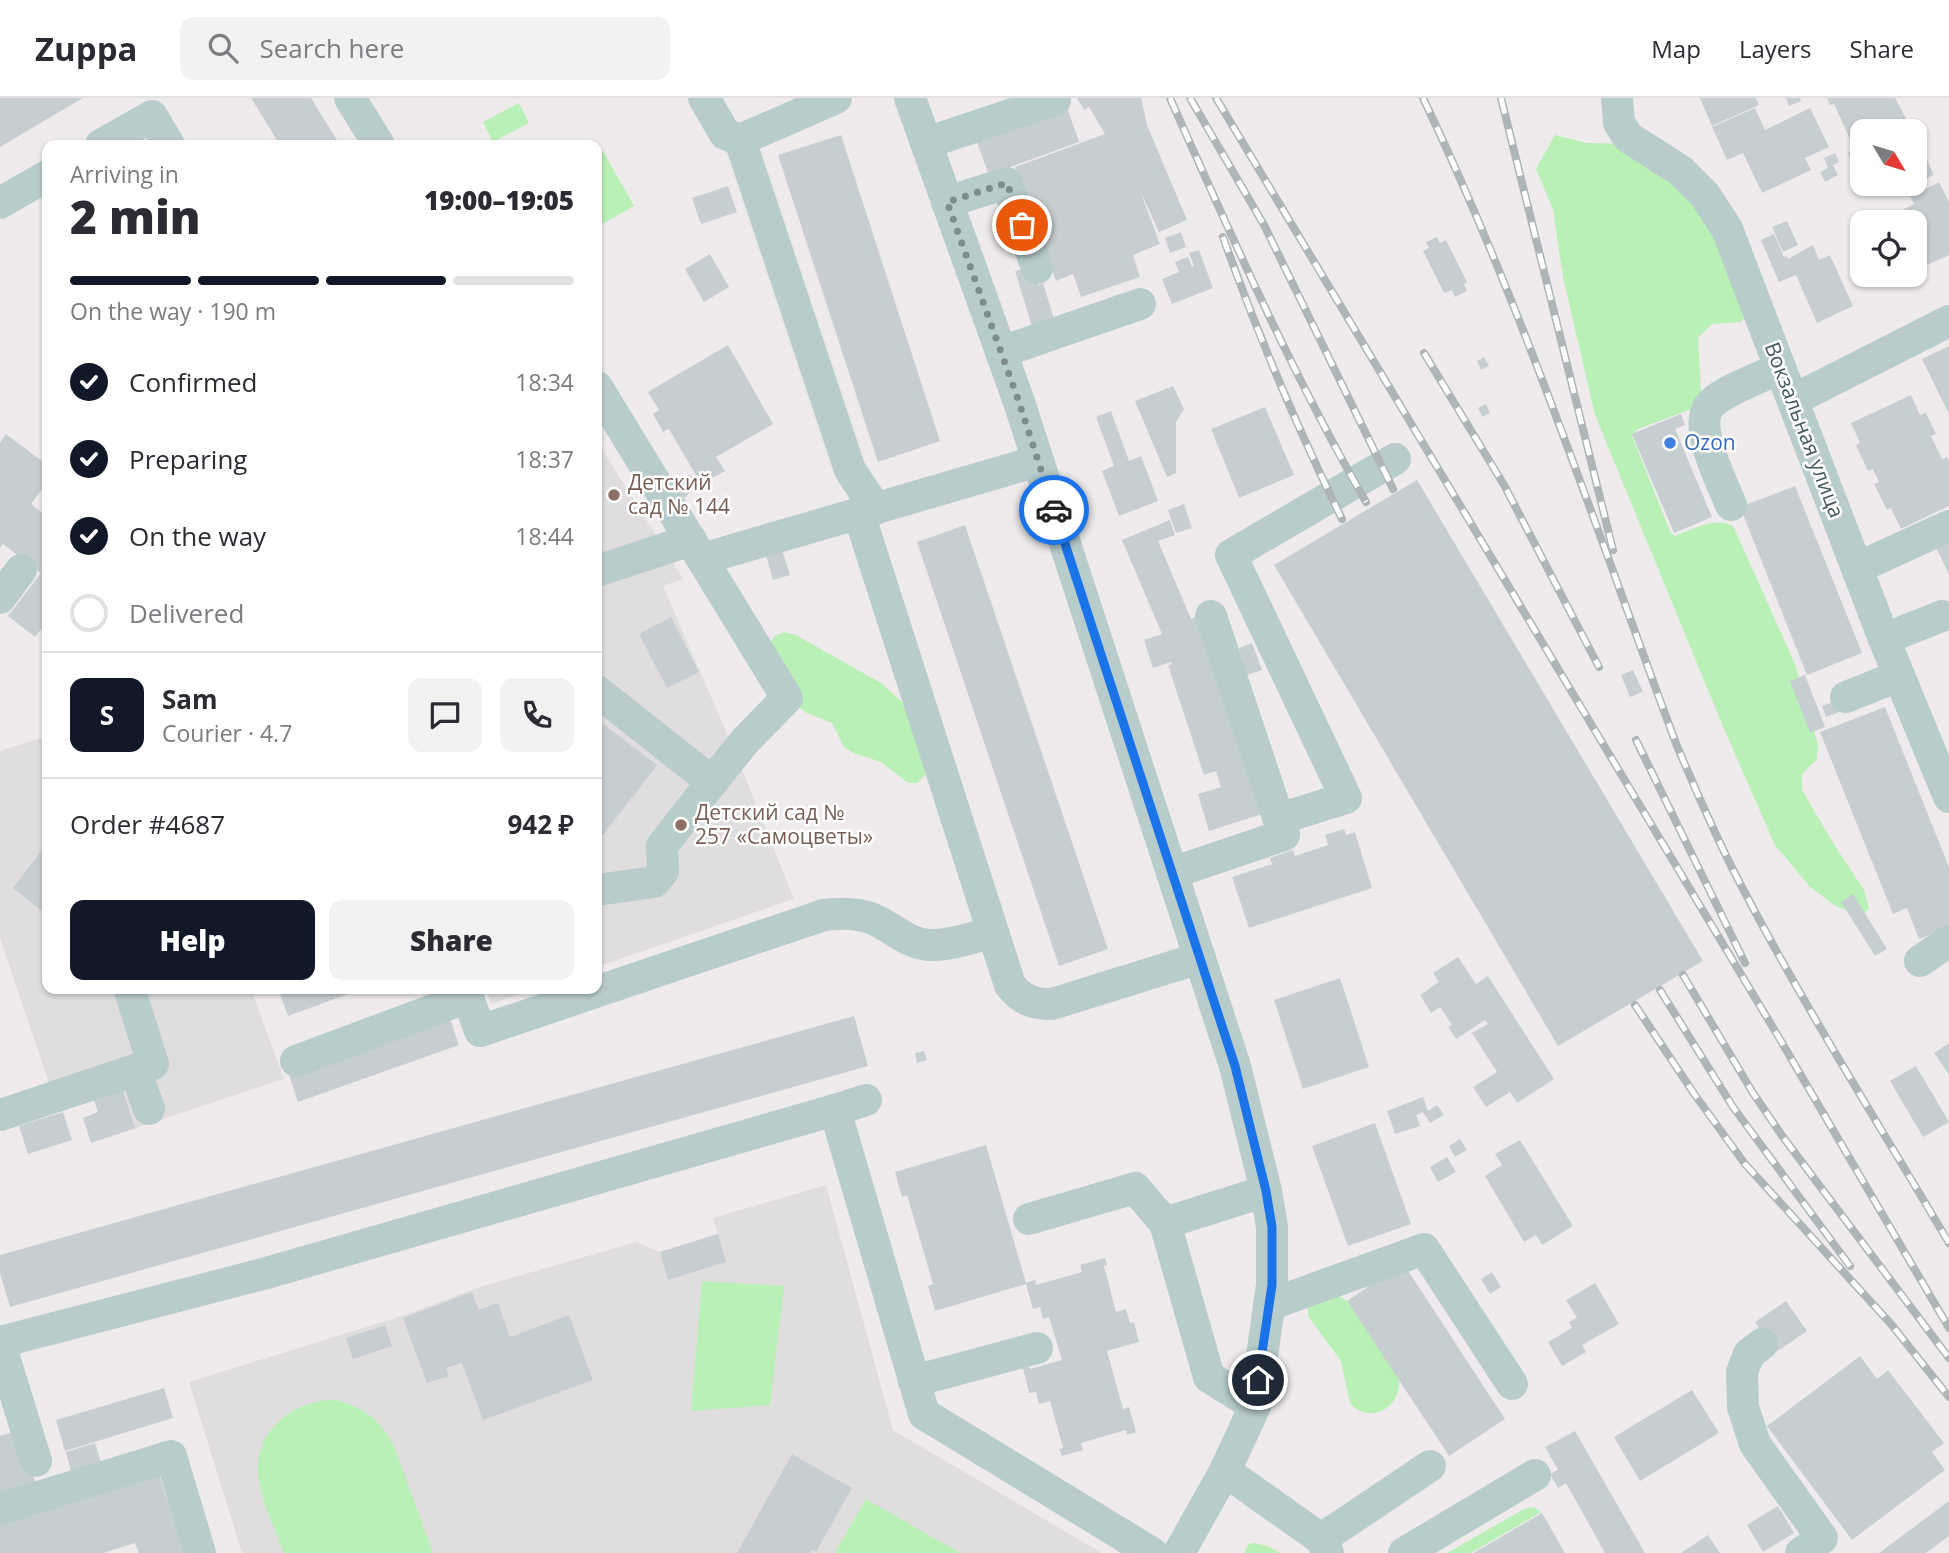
<!DOCTYPE html>
<html lang="en">
<head>
<meta charset="utf-8">
<style>
	:root { --surface:#fff; --page:#f2f2f3; --text:#2b2b33; --muted:#7c7c81; --line:#e1e1e2; --accent:#111827 }
	body { margin:0; font-family:"Open Sans",sans-serif; background:var(--page); color:var(--text); height:100vh; display:flex; flex-direction:column; font-size:26px; white-space:nowrap }
	* { box-sizing:border-box; margin:0 }
	p { font-size:23px; color:var(--muted) }
	.icon { flex:none; width:38px; height:38px; fill:none; stroke:currentColor; stroke-width:2; stroke-linecap:round; stroke-linejoin:round }
	.map { position:relative; flex:1; overflow:hidden }
	.panel { position:absolute; left:42px; top:42px; width:560px; height:854px; display:flex; flex-direction:column; background:var(--surface); border-radius:14px; box-shadow:0 2px 5px #0004 }
	.panel>* { flex:none }
	.needle { width:46px; rotate:128deg }
	.controls { position:absolute; left:1850px; top:21px; display:grid; gap:14px }
	.controls a { display:grid; place-items:center; width:77px; height:77px; border-radius:14px; background:var(--surface); box-shadow:0 2px 5px #0004; font-size:35px }
	.pin { position:absolute; display:grid; place-items:center; width:60px; height:60px; color:#fff; margin:-30px; border:4px solid #fff; border-radius:50%; box-shadow:0 2px 7px #0007 }
	.courier { position:absolute; display:grid; place-items:center; width:70px; height:70px; margin:-35px; border:5px solid #1a73e8; border-radius:50%; background:#fff; color:#222; box-shadow:0 2px 9px #0007 }
	.summary em { font-style:normal; font-weight:800 }
	.summary div { display:flex; flex-direction:column-reverse }
	.summary { display:flex; align-items:center; justify-content:space-between; height:119px; padding:0 28px }
	h1 { font-size:46px; font-weight:800; line-height:52px }
	.bar { display:grid; grid-template-columns:repeat(4,1fr); gap:10px 7px; align-content:center; height:84px; padding:0 28px }
	.bar i { height:9px; border-radius:5px; background:var(--line) }
	.bar .active { background:var(--accent) }
	.bar p { grid-column:span 4 }
	.line { display:flex; align-items:center; gap:18px; padding:0 28px; border-top:2px solid var(--line) }
	.line div { flex:1 }
	.round { display:grid; place-items:center; flex:none; width:74px; height:74px; border-radius:14px; background:var(--page) }
	ol { padding:0 28px; list-style:none }
	li { display:flex; align-items:center; gap:21px; height:77px }
	li p { margin-inline-start:auto }
	li .icon { padding:7px; border-radius:50%; background:var(--accent); color:#fff; stroke-width:4 }
	li:last-child { color:var(--muted) }
	li i { width:38px; height:38px; border:4px solid var(--line); border-radius:50% }
	.cta { display:flex; gap:14px; margin-top:auto; padding:14px 28px }
	.cta a { flex:1; height:80px; border-radius:14px; background:var(--accent); color:#fff; font-size:28px; font-weight:800; line-height:80px; text-align:center }
	.cta a+a { background:var(--page); color:var(--text) }
	header { display:flex; align-items:center; gap:42px; box-sizing:border-box; height:98px; padding:0 35px; background:var(--surface); border-bottom:2px solid var(--line) }
	header strong { font-size:33px }
	nav { display:flex; gap:38px; margin-inline-start:auto; font-size:24px }
	.search { width:490px; height:63px; background:var(--page); display:flex; align-items:center; gap:18px; box-sizing:border-box; padding:0 24px; border-radius:14px; color:var(--muted); font-size:26px }
	.map>svg:first-child { display:block }
	.education { fill:#e0dddf }
	.green { fill:#b8f0b5 }
	.building { fill:#c7ced1 }
	.lines { fill:none; stroke-linecap:round; stroke-linejoin:round }
	.minor { stroke:#b8cccc; stroke-width:32 }
	.rail-casing { stroke:#adb5b7; stroke-width:8 }
	.rail { stroke:#fff; stroke-width:5; stroke-dasharray:16; stroke-linecap:butt }
	.done { stroke:#7f8c8d; stroke-width:7; stroke-dasharray:0 12.6 }
	.route { stroke:#1a73e8; stroke-width:9 }
	.shop-dot { fill:#3f7fe0; stroke:#fff; stroke-width:2.5 }
	.education-dot { fill:#8d6e63; stroke:#fff; stroke-width:2.5 }
	.labels { text-anchor:middle; stroke-width:5; stroke-linejoin:round; paint-order:stroke }
	.street-label { font-size:21px; fill:#43595a; stroke:#fff }
	.shop-label { font-size:21px; fill:#366cbe; stroke:#fff; text-anchor:start }
	.education-label { font-size:21px; fill:#785e54; stroke:#fff; text-anchor:start }
</style>
</head>
<body>
<header>
<strong>Zuppa</strong>
<div class="search"><svg class="icon" aria-label="search" viewBox="0 0 24 24"><circle cx="10" cy="10" r="6"/><path d="M15 15l6 6"/></svg>Search here</div>
<nav><a>Map</a><a>Layers</a><a>Share</a></nav>
</header>
<div class="map">
<svg width="1949" height="1455" viewBox="0 0 1949 1455">
	<rect width="100%" height="100%" fill="#efebed"/>
	<g class="education">
		<path d="M597,343l86,138 -20,7 72,166 59,147 -197,68z"/>
		<path d="M47,638v253h204l33,90 -177,59 -23,-66 -35,11 -49,-145v-187z"/>
		<path d="M486,891h49l-44,15z"/>
		<path d="M826,1087l67,245 209,123h-860l-53,-171 213,-66 78,-29 156,-45 24,10 58,-18 -5,-16z"/>
	</g>
	<g class="green">
		<path d="M519,5l10,20 -36,19 -10,-20z"/>
		<path d="M1555,37l32,8 54,1 47,52 36,51 23,69 -7,6 -28,2 -14,14 3,54 -2,10 -10,8 -51,19 -6,7 38,95 4,5c16,-5 47,-22 60,-8l61,136 23,81 -1,14 -15,15v16l33,56 29,44 5,18 -9,9 -26,-12 -24,-18 -35,-42 -51,-116 -129,-314 -32,-138 -10,-68 -17,-40z"/>
		<path d="M603,53l31,55 -37,21v-72z"/>
		<path d="M784,534l12,3 85,48 23,21 22,70 -8,9h-10l-27,-21 -27,-9 -10,-6 -12,-24 -25,-10 -10,-7 -27,-63 5,-7z"/>
		<path d="M702,1183l82,5 -14,119 -79,6z"/>
		<path d="M1337,1197l18,11 43,70c7,29 -27,51 -48,27l-9,-42 -33,-45v-13z"/>
		<path d="M333,1302c30,5 47,20 61,46l39,107h-149c-9,-23 -21,-48 -25,-72 -8,-47 31,-80 74,-81z"/>
		<path d="M866,1401l94,54h-125z"/>
		<path d="M1534,1409l7,5 -70,41h-24l77,-44z"/>
		<path d="M1254,1445l14,3 12,7h-36l5,-9z"/>
	</g>
	<g class="building">
		<path d="M0,0h83l-83,49z"/>
		<path d="M251,0h60l29,47h-60z"/>
		<path d="M1077,0h64l6,27 40,95 -28,12 -19,-41 20,53 -27,11 7,22 -59,20 -8,-23 -17,7 -41,-114 90,-33 -16,-27 -5,3z"/>
		<path d="M1700,0h56l3,7 -47,21z"/>
		<path d="M1786,0h14l1,3 -12,5z"/>
		<path d="M1827,0h68l18,33h-51v33l-7,4 -7,-15 7,-3 -21,-46 -4,1z"/>
		<path d="M1067,9l12,35 -90,33 -13,-35z"/>
		<path d="M1755,10l10,22 45,-22 19,39 -24,11 6,12 -49,23 -19,-40 -16,7 -15,-33z"/>
		<path d="M841,37l99,306 -62,21 -100,-307z"/>
		<path d="M1835,55l4,9 -6,3 5,10 -13,7 -5,-10 8,-4 -4,-10z"/>
		<path d="M1927,62l7,15 -14,6 4,9 15,-8 10,20v53l-35,16v-49h-16l-4,-8 20,-10 -9,-20h9v-18z"/>
		<path d="M728,88l9,26 -36,12 -9,-26z"/>
		<path d="M1787,123l11,24 -15,7 -11,-25z"/>
		<path d="M1181,134l5,15 -16,6 -5,-15z"/>
		<path d="M1774,136l10,23 3,-1 1,3 25,-14 6,15 11,-5 23,51 -36,17 -21,-48 -17,7 -18,-42z"/>
		<path d="M1437,139l3,6 6,-3 21,42 -3,2 3,7 -12,6 -3,-7 -8,3 -21,-42 6,-3 -3,-6z"/>
		<path d="M1199,152l14,38 -41,16 -10,-25 17,-7 -4,-10 13,-5 4,10 2,-1 -5,-13z"/>
		<path d="M710,156l19,33 -25,15 -19,-33z"/>
		<path d="M1033,168l6,19 4,-2 13,42 -22,8 -19,-62z"/>
		<path d="M1887,177h21l-17,8z"/>
		<path d="M728,247l45,79 -57,33 9,14 -24,13 -32,-55 -6,3 -10,-18 6,-4 -11,-18z"/>
		<path d="M1949,248v68l-27,-55z"/>
		<path d="M1484,259l5,9 -8,4 -4,-9z"/>
		<path d="M1173,288l11,23 -8,13v51l-9,4 -32,-76z"/>
		<path d="M1911,297l9,20 6,-2 10,21 -5,2 11,23 5,-2 2,4v45l-48,23 -10,-21 -4,2 -13,-26 5,-2 -6,-13 -5,2 -12,-26 4,-2 -9,-20z"/>
		<path d="M1486,306l4,9 -8,4 -4,-9z"/>
		<path d="M1265,309l29,68 -55,23 -28,-69z"/>
		<path d="M1111,313l18,50 12,-5 17,45 -39,15 -17,-45 12,-5 -18,-49z"/>
		<path d="M1681,316l4,11 -10,4 37,88 -38,16 -42,-99z"/>
		<path d="M6,336l41,31v18l-16,21 16,13v110l-3,-2 -9,12 -27,-21 33,-43 -38,-29 -3,4v-105z"/>
		<path d="M689,376l9,8 -13,16 -10,-8z"/>
		<path d="M1417,382l286,481 -145,85 -284,-481z"/>
		<path d="M1795,388l67,167 -55,22 -67,-168z"/>
		<path d="M1184,406l8,24 -16,5 -8,-23z"/>
		<path d="M1170,422l5,15 -17,6 33,78 5,-2 20,50 46,147 -53,17 -11,-37 23,-7 -5,-16 -12,4 -36,-110 4,-1 -1,-2 -18,6 -9,-28 18,-6 -40,-94z"/>
		<path d="M965,427l143,424 -49,17 -142,-424z"/>
		<path d="M1949,442v35l-13,-28z"/>
		<path d="M782,452l8,25 -17,5 -7,-25z"/>
		<path d="M671,519l28,55 -32,16 -28,-54z"/>
		<path d="M1252,545l10,27 -15,5 -8,-27z"/>
		<path d="M1633,572l10,22 -13,5 -9,-22z"/>
		<path d="M1805,577l20,52 -15,6 -20,-52z"/>
		<path d="M1841,601l4,11 -19,7 -4,-11z"/>
		<path d="M1885,609l64,160v60l-30,12 -12,-31 -14,6 -73,-182z"/>
		<path d="M603,626l54,41 -60,78v-110z"/>
		<path d="M1344,731l2,6 9,-3 17,56 -123,40 -17,-51 40,-13 -2,-6 23,-8 2,6 33,-11 -3,-10z"/>
		<path d="M46,747l1,1v69l-34,-27z"/>
		<path d="M1853,796l34,55 -12,7 -34,-54z"/>
		<path d="M1458,859l18,27 12,-8 66,103 -37,24 -7,-11 -24,15 -13,-20 24,-15 -25,-39 16,-9 -3,-4 -29,19 -8,-12 4,-2 -12,-18 -9,6 -11,-18 19,-13 -6,-9z"/>
		<path d="M1340,880l29,89 -66,22 -29,-89z"/>
		<path d="M278,891h84l-74,27z"/>
		<path d="M854,918l14,50 -858,241 -10,-34v-18z"/>
		<path d="M450,921l9,26 -161,57 -9,-27z"/>
		<path d="M1949,945v32l-15,-22z"/>
		<path d="M924,953l3,9 -10,3 -2,-10z"/>
		<path d="M1916,968l33,56 -26,15 -33,-56z"/>
		<path d="M122,990l13,40 -44,15 -8,-25 15,-6 -5,-15z"/>
		<path d="M1423,999l5,14 9,-6 7,10 -14,8 -7,-11 -7,3 4,11 -25,8 -8,-23z"/>
		<path d="M63,1014l9,28 -44,14 -9,-28z"/>
		<path d="M1375,1025l36,101 -63,22 -36,-100z"/>
		<path d="M1460,1041l7,11 -12,7 -6,-11z"/>
		<path d="M1520,1042l53,86 -31,19 -6,-10 -12,7 -39,-66 17,-11 -7,-11z"/>
		<path d="M986,1047l40,138 9,-3 1,5 46,-13 -2,-7 25,-7 2,7 -3,1 12,46 10,-3 4,14 4,-1 5,20 -32,9 16,58 6,-2 7,25 -9,3 -1,-5 -45,13 2,7 -21,6 -3,-7 4,-1 -13,-47 -11,3 -3,-12 -7,1 -6,-25 6,-2 1,3 32,-9 -13,-43 -6,2 -3,-12 -7,2 -7,-25 -91,27 -7,-25 5,-2 -26,-89 -5,2 -7,-25z"/>
		<path d="M1447,1059l9,15 -18,10 -8,-15z"/>
		<path d="M718,1136l8,28 -58,18 -8,-28z"/>
		<path d="M1403,1165l102,156 -56,37 -102,-155z"/>
		<path d="M1492,1174l9,15 -11,7 -9,-15z"/>
		<path d="M1595,1185l24,41 -37,21 4,7 -24,14 -14,-24 24,-14 -3,-6 8,-4 -11,-18z"/>
		<path d="M472,1194l7,18 19,-7 12,34 59,-22 24,65 -110,40 -21,-57 -16,5 3,8 -22,7 -24,-65z"/>
		<path d="M1786,1203l21,30 -31,21 -21,-30z"/>
		<path d="M385,1227l7,21 -39,13 -7,-21z"/>
		<path d="M1860,1258l17,23 11,-9 56,73 -12,9 13,18 -93,70 -85,-114z"/>
		<path d="M164,1290l9,30 -108,33 -9,-31z"/>
		<path d="M1692,1292l27,43 -79,48 -26,-44z"/>
		<path d="M18,1332l19,57 -37,12v-63z"/>
		<path d="M1575,1333l70,122h-40l-39,-70 -8,5 -8,-14 8,-4 -13,-23z"/>
		<path d="M95,1345l7,23 -30,9 -6,-23z"/>
		<path d="M792,1356l60,34 -36,64 -4,-3 -2,4h-73z"/>
		<path d="M158,1373l26,82h-45l-4,-10 -32,10h-103v-32z"/>
		<path d="M1949,1403v35l-23,17h-47z"/>
		<path d="M1778,1408l16,27 -31,19 -16,-27z"/>
		<path d="M1542,1415l23,40h-91z"/>
		<path d="M1708,1437l12,18h-39z"/>
	</g>
	<g class="lines">
		<g class="minor">
			<path d="M350,0l29,47"/>
			<path d="M704,0l21,36 15,6"/>
			<path d="M836,0l-96,42 110,330 26,39"/>
			<path d="M910,0l109,304 196,603 20,61 31,125 6,36v58l-17,121 -30,65 -46,82"/>
			<path d="M1617,0l2,25 9,14 53,34 24,24 22,34 157,410 65,158"/>
			<path d="M926,45l129,-43"/>
			<path d="M101,47l51,-29 17,29"/>
			<path d="M947,104l60,-19 30,85"/>
			<path d="M0,105l47,-27"/>
			<path d="M1001,254l139,-48"/>
			<path d="M597,289l105,172 336,-98"/>
			<path d="M1793,302l156,-79"/>
			<path d="M1731,407c-9,-24 -41,-81 -19,-102 13,-13 50,-26 68,-35"/>
			<path d="M859,416l151,471c12,15 22,19 42,19l148,-46"/>
			<path d="M1857,470l92,-42"/>
			<path d="M597,473l94,-31"/>
			<path d="M0,500l21,-28"/>
			<path d="M1884,541l58,-23"/>
			<path d="M597,593l115,91 33,-41 42,-43 -85,-139"/>
			<path d="M1846,599l53,-21"/>
			<path d="M1279,721l67,-21 -115,-243 164,-96"/>
			<path d="M1172,775l112,-38 -73,-219"/>
			<path d="M597,792l57,-8 9,-11 -1,-25 50,-64"/>
			<path d="M1920,863l29,-20"/>
			<path d="M296,963l172,-64 12,34 344,-116c16,-2 34,-2 49,4 19,8 34,24 55,26 22,1 43,-7 64,-13"/>
			<path d="M135,972l14,39"/>
			<path d="M835,1012l31,-10"/>
			<path d="M0,1017l153,-51 -22,-70"/>
			<path d="M1029,1121l106,-31 30,35"/>
			<path d="M1269,1207l155,-56 88,135"/>
			<path d="M0,1244l263,-68 572,-164 89,304 228,139"/>
			<path d="M0,1246l36,117"/>
			<path d="M1762,1246l-13,10 -7,18 1,35 12,37 67,94 -21,15"/>
			<path d="M914,1283l123,-33"/>
			<path d="M1255,1308l-46,-29 -44,-154 101,-32"/>
			<path d="M1225,1373l96,68 7,14"/>
			<path d="M0,1411l171,-53 29,97"/>
			<path d="M1321,1441l109,-73"/>
			<path d="M1404,1455l131,-78"/>
		</g>
		<defs>
			<g id="rail">
				<path d="M1170,0c61,137 121,274 196,404"/>
				<path d="M1190,0l74,127 129,264"/>
				<path d="M1216,0l562,938 171,292"/>
				<path d="M1423,0c100,209 173,431 254,648 21,49 42,98 67,145 63,120 136,235 205,352"/>
				<path d="M1501,0l112,452"/>
				<path d="M1223,139c34,96 74,190 119,282"/>
				<path d="M1424,255l80,132 95,182"/>
				<path d="M1636,642l109,223"/>
				<path d="M1683,877l70,118 30,44 166,221"/>
				<path d="M1660,892l73,117 117,159"/>
				<path d="M1635,907l60,90 50,69 146,160 58,73"/>
			</g>
		</defs>
		<use href="#rail" class="rail-casing"/>
		<use href="#rail" class="rail"/>
	</g>
	<g class="lines">
		<path class="done" d="M1022,127l-15,-42 -60,19 72,200 35,108"/>
		<path class="route" d="M1054,412l181,556 31,125 6,36v58l-14,95"/>
	</g>
	<circle class="shop-dot" cx="1670" cy="345" r="7"/>
	<g class="education-dot">
		<circle cx="614" cy="397" r="7"/>
		<circle cx="681" cy="727" r="7"/>
	</g>
	<g class="labels">
		<g class="street-label">
			<text transform="translate(1804 332) rotate(69)" y="7">Вокзальная улица</text>
		</g>
		<g class="shop-label">
			<text x="1684" y="352">Ozon</text>
		</g>
		<g class="education-label">
			<text x="628" y="392">Детский<tspan x="628" dy="24">сад № 144</tspan></text>
			<text x="695" y="722">Детский сад №<tspan x="695" dy="24">257 «Самоцветы»</tspan></text>
		</g>
	</g>
</svg>
<div class="controls">
<a><svg class="needle" viewBox="-14 -14 28 28"><path d="M0-13l5 13h-10z" fill="#e53935"/><path d="M0 13l5-13h-10z" fill="#7c7c81"/></svg></a>
<a><svg class="icon" aria-label="locate" viewBox="0 0 24 24"><circle cx="12" cy="12" r="6"/><path d="M12 2v4M12 18v4M2 12h4M18 12h4"/></svg></a>
</div>
<div class="pin" style="left:1022px;top:127px;background:#ea580c"><svg class="icon" aria-label="bag" viewBox="0 0 24 24"><path d="M5 8h14l-1 12H6zM9 8a3 3 0 0 1 6 0"/></svg></div>
<div class="pin" style="left:1258px;top:1282px;background:#1f2937"><svg class="icon" aria-label="home" viewBox="0 0 24 24"><path d="M3 11l9-7 9 7M6 9v11h12V9"/></svg></div>
<div class="courier" style="left:1054px;top:412px"><svg class="icon" aria-label="car" viewBox="0 0 24 24"><path d="M5 17H2v-5l4-1 3-4h7l3 4 3 1v5h-3M9 17h6M6 11h13"/><circle cx="7" cy="17" r="2"/><circle cx="17" cy="17" r="2"/></svg></div>
<section class="panel">
<div class="summary"><div><h1>2 min</h1><p>Arriving in</p></div><em>19:00–19:05</em></div>
<div class="bar"><i class="active"></i><i class="active"></i><i class="active"></i><i></i><p>On the way · 190 m</p></div>
<ol>
<li><svg class="icon" aria-label="check" viewBox="0 0 24 24"><path d="M5 12l5 5 9-10"/></svg>Confirmed<p>18:34</p></li>
<li><svg class="icon" aria-label="check" viewBox="0 0 24 24"><path d="M5 12l5 5 9-10"/></svg>Preparing<p>18:37</p></li>
<li><svg class="icon" aria-label="check" viewBox="0 0 24 24"><path d="M5 12l5 5 9-10"/></svg>On the way<p>18:44</p></li>
<li><i></i>Delivered</li>
</ol>
<div class="line" style="height:126px"><b class="round" style="background:var(--accent);color:#fff">S</b><div><b>Sam</b><p>Courier · 4.7</p></div><a class="round"><svg class="icon" aria-label="chat" viewBox="0 0 24 24"><path d="M4 5h16v11H9l-5 4z"/></svg></a><a class="round"><svg class="icon" aria-label="phone" viewBox="0 0 24 24"><path d="M5 4h4l2 5-3 2q2 4 5 5l2-3 5 2v4C11 20 4 13 5 4z"/></svg></a></div>
<div class="line" style="height:91px"><div>Order #4687</div><b>942 ₽</b></div>
<div class="cta"><a>Help</a><a>Share</a></div>
</section>
</div>
</body>
</html>
